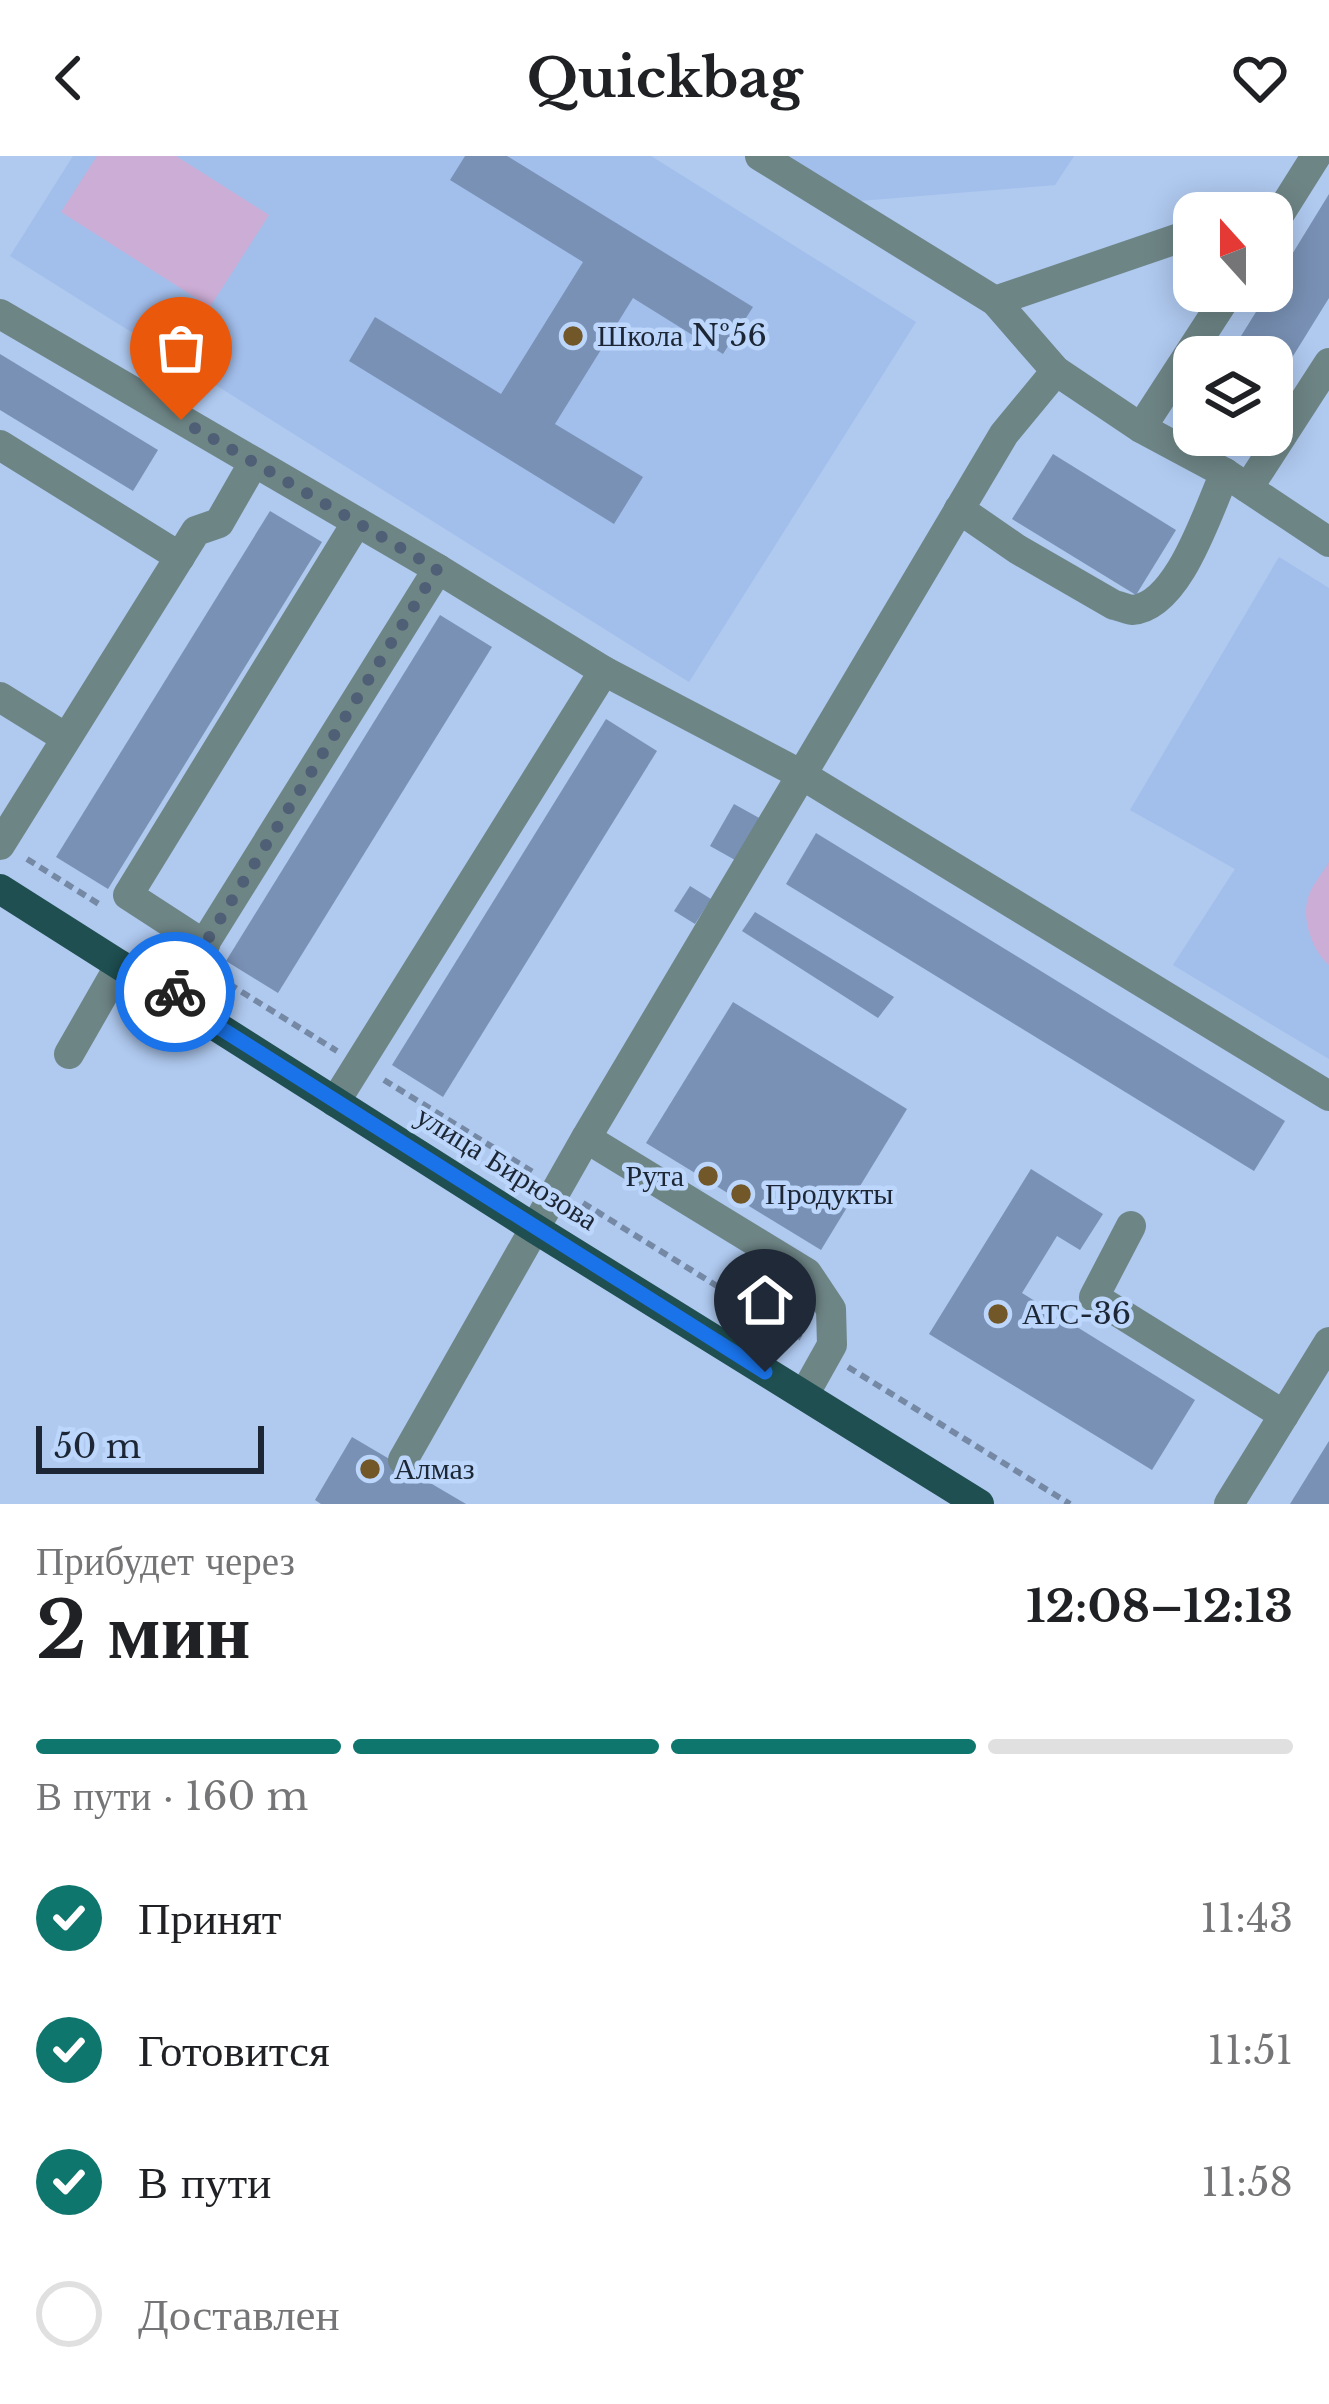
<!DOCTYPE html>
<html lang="ru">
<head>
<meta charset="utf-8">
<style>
	:root { --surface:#fff; --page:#f2f2f2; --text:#202124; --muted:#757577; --line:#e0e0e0; --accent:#0f766e }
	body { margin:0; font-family:"Libre Baskerville",serif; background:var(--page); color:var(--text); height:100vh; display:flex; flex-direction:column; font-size:45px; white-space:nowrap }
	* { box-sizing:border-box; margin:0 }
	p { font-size:39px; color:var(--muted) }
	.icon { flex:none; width:66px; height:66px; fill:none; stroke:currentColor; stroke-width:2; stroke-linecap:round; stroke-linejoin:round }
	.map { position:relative; height:1348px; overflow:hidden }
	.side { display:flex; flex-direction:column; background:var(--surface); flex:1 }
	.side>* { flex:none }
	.needle { width:78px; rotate:339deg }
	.buttons { position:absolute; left:1173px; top:36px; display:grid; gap:24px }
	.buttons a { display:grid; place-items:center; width:120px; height:120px; border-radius:24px; background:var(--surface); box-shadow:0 6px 30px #0003; font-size:60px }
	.scale { position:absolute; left:36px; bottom:30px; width:228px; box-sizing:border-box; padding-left:12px; border:6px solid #1c2634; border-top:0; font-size:33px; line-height:42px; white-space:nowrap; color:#1c2634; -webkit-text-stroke:9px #bcd6fc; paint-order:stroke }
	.pin { position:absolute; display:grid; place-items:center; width:102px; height:102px; color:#fff; margin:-123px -51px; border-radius:50% 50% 50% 0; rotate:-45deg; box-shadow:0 0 12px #0007 }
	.pin .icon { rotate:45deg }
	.courier { position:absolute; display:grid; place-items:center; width:120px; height:120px; margin:-60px; border:9px solid #1a73e8; border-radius:50%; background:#fff; color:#222; box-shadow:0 3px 15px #0007 }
	.head em { font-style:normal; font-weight:700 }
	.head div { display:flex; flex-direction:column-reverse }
	.head { display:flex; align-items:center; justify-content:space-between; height:204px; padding:0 36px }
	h1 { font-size:78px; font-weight:700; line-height:90px }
	.bar { display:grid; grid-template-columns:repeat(4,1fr); gap:18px 12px; align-content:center; height:144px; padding:0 36px }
	.bar i { height:15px; border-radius:9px; background:var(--line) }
	.bar .selected { background:var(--accent) }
	.bar p { grid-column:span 4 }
	ol { padding:0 36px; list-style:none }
	li { display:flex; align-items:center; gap:36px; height:132px }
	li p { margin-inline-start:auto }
	li .icon { padding:12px; border-radius:50%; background:var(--accent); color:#fff; stroke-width:4 }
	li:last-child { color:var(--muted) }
	li i { width:66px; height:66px; border:6px solid var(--line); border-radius:50% }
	header { display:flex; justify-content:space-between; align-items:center; height:156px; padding:0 36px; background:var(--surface); font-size:54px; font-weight:700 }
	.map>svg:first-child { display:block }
	.built { fill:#a2beeb }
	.green { fill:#ccadd5 }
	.building { fill:#7991b5 }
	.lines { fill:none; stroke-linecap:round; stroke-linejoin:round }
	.path { stroke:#7589a5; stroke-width:6; stroke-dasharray:9 6; stroke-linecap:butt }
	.minor { stroke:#6e8586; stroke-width:30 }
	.major { stroke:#1f4f51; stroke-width:30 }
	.done { stroke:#4f5f75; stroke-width:12; stroke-dasharray:0 21.6 }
	.route { stroke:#1a73e8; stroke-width:15 }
	.poi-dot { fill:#725729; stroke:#bcd6fc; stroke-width:4.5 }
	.labels { text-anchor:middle; stroke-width:9; stroke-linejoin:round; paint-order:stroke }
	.poi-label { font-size:30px; fill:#1c2634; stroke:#bcd6fc; text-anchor:start }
	.street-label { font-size:30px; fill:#1c2634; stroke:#bcd6fc }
</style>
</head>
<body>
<header><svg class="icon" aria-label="back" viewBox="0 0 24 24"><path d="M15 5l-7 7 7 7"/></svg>Quickbag<svg class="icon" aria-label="heart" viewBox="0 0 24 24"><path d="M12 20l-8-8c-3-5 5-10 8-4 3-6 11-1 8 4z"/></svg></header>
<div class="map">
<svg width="1329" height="1348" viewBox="0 0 1329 1348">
	<rect width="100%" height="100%" fill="#afc9ef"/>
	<g class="built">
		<path d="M73,0h578l265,166 -227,360 -679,-426z"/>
		<path d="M774,0h300l-19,29 -208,17z"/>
		<path d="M1279,401l50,31v471l-156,-94 62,-96 -105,-59z"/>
	</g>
	<g class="green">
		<path d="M97,0h79l93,59 -59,92 -149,-95z"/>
		<path d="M1329,706v103c-16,-13 -28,-46 -21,-67 3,-12 15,-25 21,-36z"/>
	</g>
	<g class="building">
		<path d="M465,0h42l246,151 -30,47 -90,-56 -78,126 88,53 -29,47 -265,-163 26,-44 126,77 82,-132 -133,-82z"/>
		<path d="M1329,38v104l-57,92v-33h-44l41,-66h3v-4z"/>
		<path d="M0,198l158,96 -25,41 -133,-81z"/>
		<path d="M1053,298l123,76 -40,65 -124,-76z"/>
		<path d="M270,355l52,31 -214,347 -52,-32z"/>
		<path d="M440,459l52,32 -214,346 -52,-32z"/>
		<path d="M606,563l51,32 -214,346 -51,-32z"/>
		<path d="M734,648l27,15 -26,41 -25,-14z"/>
		<path d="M816,677l469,288 -31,50 -468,-287z"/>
		<path d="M690,730l21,13 -16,25 -21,-13z"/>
		<path d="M755,756l139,85 -16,21 -136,-87z"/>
		<path d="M733,846l174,107 -86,141 -175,-107z"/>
		<path d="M1031,1013l72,45 -23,36 -23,-14 -35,57 173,107 -43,70 -223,-136z"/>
		<path d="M352,1281l114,67h-145l-6,-4z"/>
		<path d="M1329,1285v63h-39z"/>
	</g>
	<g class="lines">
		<g class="path">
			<path d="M27,703l75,47"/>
			<path d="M216,820l121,75"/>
			<path d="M384,924l152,94"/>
			<path d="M583,1047l218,135"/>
			<path d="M848,1211l222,137"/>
		</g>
		<g class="minor">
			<path d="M760,0l235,145 61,70 85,57 84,45 104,69"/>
			<path d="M1272,70l44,-70"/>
			<path d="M995,145l199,-68"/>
			<path d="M0,158l438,255 166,102 198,104 527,321"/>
			<path d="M1141,272l89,-137"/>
			<path d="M0,289l180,112"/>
			<path d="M1248,332l81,-125"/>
			<path d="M959,353l58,40 97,56c2,0 16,5 18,5 47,-3 76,-100 93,-137"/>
			<path d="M0,541l66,41"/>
			<path d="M0,689l196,-314 23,-8 35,-61"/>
			<path d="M205,789l-77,-50 229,-373"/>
			<path d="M171,841l267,-428"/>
			<path d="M69,898l51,-89"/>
			<path d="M335,946l269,-431"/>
			<path d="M586,982l221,135 24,36 1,36 -28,50"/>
			<path d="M1131,1070l-37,71 190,118"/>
			<path d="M403,1304l183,-322 418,-704 52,-63"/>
			<path d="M1229,1348l100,-162"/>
		</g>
		<path class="major" d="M0,733l534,339 445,276"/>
	</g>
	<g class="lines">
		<path class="done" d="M175,836l262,-423 -256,-149"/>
		<path class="route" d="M175,836l-4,5 594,375"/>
	</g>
	<g class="poi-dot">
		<circle cx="573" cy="180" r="12"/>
		<circle cx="708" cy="1020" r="12"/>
		<circle cx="741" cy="1038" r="12"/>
		<circle cx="998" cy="1158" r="12"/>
		<circle cx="370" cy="1313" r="12"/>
	</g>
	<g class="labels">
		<g class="poi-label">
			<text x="597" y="190">Школа №56</text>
			<text x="684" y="1030" text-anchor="end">Рута</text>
			<text x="765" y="1048">Продукты</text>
			<text x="1022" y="1168">АТС-36</text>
			<text x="394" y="1323">Алмаз</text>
		</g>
		<g class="street-label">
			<text transform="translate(507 1012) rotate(32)" y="10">улица Бирюзова</text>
		</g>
	</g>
</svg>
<div class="buttons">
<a><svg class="needle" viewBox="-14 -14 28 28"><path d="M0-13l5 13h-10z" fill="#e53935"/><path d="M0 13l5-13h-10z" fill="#757577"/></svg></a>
<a><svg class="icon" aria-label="layers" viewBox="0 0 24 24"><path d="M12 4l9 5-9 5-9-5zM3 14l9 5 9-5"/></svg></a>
</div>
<div class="scale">50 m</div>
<div class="pin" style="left:181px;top:264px;background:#ea580c"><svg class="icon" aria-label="bag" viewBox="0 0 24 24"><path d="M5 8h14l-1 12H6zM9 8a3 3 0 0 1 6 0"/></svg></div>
<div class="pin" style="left:765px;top:1216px;background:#1f2937"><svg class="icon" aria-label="home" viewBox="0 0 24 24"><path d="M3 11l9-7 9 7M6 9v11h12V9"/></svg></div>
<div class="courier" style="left:175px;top:836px"><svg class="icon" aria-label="bike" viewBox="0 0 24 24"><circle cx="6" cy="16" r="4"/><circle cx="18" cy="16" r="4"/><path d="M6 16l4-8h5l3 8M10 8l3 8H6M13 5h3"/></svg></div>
</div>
<section class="side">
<div class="head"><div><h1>2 мин</h1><p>Прибудет через</p></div><em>12:08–12:13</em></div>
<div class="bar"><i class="selected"></i><i class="selected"></i><i class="selected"></i><i></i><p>В пути · 160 m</p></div>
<ol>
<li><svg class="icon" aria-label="check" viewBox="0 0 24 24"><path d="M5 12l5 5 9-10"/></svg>Принят<p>11:43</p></li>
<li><svg class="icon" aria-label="check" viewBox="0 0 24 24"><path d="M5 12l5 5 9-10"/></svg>Готовится<p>11:51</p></li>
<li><svg class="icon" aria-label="check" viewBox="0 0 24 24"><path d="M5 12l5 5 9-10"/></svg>В пути<p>11:58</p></li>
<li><i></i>Доставлен</li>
</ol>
</section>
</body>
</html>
